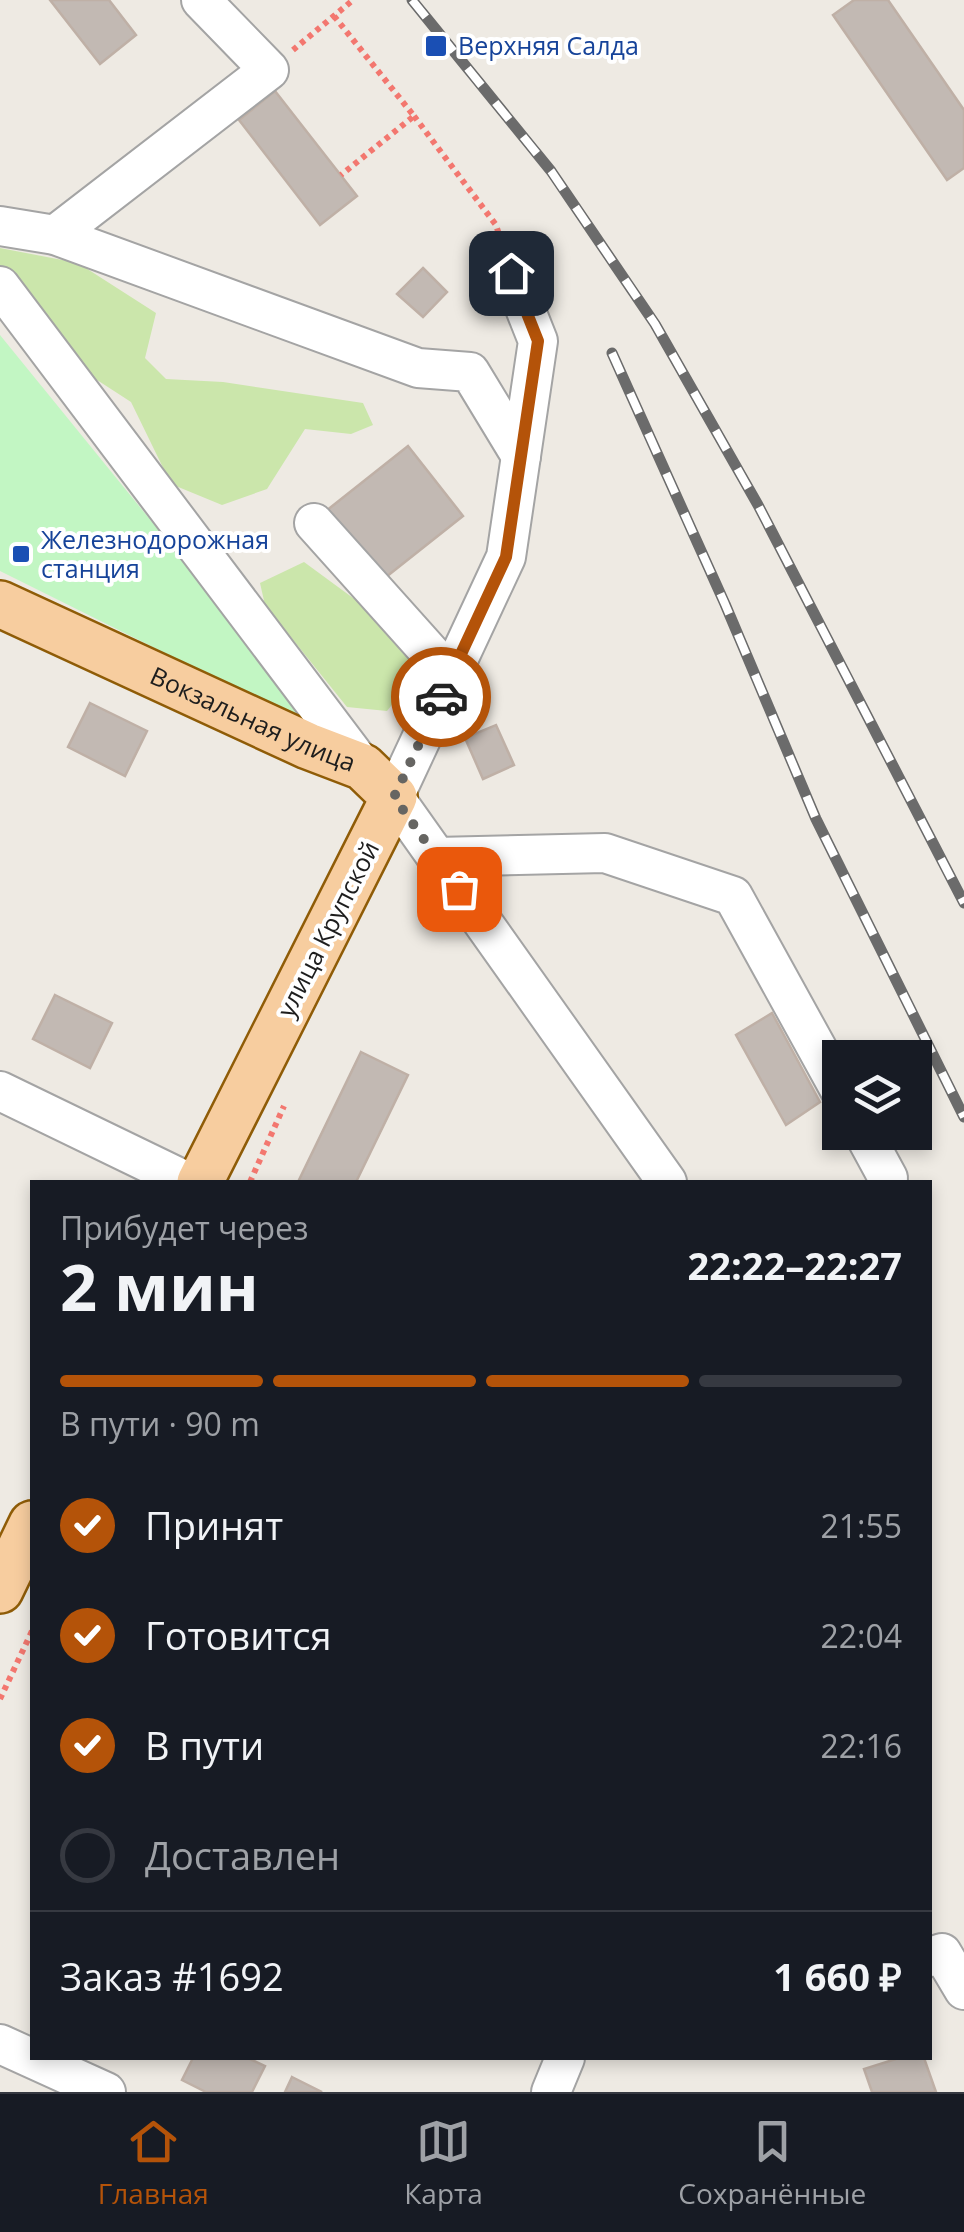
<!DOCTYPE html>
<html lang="ru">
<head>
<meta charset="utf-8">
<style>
	:root { --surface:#171b24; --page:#20242c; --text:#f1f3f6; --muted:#9ea1a6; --line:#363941; --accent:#b45309 }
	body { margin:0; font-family:"Open Sans",sans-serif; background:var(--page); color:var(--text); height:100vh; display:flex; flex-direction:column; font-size:38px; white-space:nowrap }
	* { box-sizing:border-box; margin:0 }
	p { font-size:32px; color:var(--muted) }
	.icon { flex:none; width:55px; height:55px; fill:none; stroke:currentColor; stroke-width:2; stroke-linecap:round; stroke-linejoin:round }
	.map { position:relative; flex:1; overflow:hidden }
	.panel { position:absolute; left:30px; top:1180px; width:902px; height:880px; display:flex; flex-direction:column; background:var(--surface); border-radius:0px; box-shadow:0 5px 15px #0003 }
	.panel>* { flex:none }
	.controls { position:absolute; left:822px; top:1040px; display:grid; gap:20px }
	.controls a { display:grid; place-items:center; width:110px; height:110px; border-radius:0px; background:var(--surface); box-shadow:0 5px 15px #0003; font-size:50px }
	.pin { position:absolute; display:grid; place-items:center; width:85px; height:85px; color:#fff; margin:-42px; border-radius:20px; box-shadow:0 5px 15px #0006 }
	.courier { position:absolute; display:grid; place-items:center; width:100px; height:100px; margin:-50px; border:8px solid #b45309; border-radius:50%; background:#fff; color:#222; box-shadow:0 2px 12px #0007 }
	.head em { font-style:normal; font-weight:700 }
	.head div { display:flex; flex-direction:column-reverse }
	.head { display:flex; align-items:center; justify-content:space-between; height:170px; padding:0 30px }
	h1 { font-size:65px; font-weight:700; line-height:75px }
	.bar { display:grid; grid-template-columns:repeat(4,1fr); gap:15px 10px; align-content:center; height:120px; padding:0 30px }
	.bar i { height:12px; border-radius:8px; background:var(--line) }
	.bar .selected { background:var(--accent) }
	.bar p { grid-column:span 4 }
	.line { display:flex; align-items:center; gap:25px; padding:0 30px; border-top:2px solid var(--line) }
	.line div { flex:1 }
	ol { padding:0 30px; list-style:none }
	li { display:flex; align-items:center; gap:30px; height:110px }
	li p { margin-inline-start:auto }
	li .icon { padding:10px; border-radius:50%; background:var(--accent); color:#fff; stroke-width:4 }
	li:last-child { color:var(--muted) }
	li i { width:55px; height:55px; border:5px solid var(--line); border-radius:50% }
	.tab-bar { display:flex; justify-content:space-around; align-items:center; height:140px; border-top:2px solid var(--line); background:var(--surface); font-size:28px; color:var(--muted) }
	.tab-bar a { display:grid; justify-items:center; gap:5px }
	.tab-bar .selected { color:var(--accent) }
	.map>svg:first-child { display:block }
	.grass { fill:#cbe6ab }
	.park { fill:#c2f6c3 }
	.building { fill:#c2b9b3; stroke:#bfb0a6; stroke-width:2.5 }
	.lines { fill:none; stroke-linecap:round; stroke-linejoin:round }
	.minor-casing { stroke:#a4a4a4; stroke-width:42 }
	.major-casing { stroke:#8f5c07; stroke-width:50 }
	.path { stroke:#f3776f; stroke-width:6; stroke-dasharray:5 5; stroke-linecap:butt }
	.minor { stroke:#fff; stroke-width:38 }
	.major { stroke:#f7cd9f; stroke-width:45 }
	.rail-casing { stroke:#6b6b6b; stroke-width:11 }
	.rail { stroke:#fff; stroke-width:8; stroke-dasharray:22; stroke-linecap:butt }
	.done { stroke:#666562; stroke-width:10; stroke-dasharray:0 18 }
	.route { stroke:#b45309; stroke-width:12 }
	.transit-dot { fill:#1a4fb4; stroke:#fff; stroke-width:4 }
	.labels { text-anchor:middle; stroke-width:8; stroke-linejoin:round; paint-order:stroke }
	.transit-label { font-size:25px; fill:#164399; stroke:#fff; text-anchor:start }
	.street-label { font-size:25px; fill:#1d1d1d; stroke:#fff }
</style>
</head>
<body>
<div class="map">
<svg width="964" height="2092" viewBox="0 0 964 2092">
	<rect width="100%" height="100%" fill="#eeeae3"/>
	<g class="grass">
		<path d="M0,248l78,15 78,50 -11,45 21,21 57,3 140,21 10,22 -22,9 -46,-5 -38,60 -45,16 -51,-21 -40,-82 -54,-35 -77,-97z"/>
		<path d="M304,562l79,58 38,48 -34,43 -40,-4 -82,-102 -5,-22z"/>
	</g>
	<path class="park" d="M0,335l322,396 -322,-160z"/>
	<g class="building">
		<path d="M50,0h59l27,35 -36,29z"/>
		<path d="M854,0h34l76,110v58l-17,12 -114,-165z"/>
		<path d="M275,91l82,105 -37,29 -81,-105z"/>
		<path d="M423,268l24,24 -24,25 -26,-23z"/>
		<path d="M408,446l55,70 -82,65 -55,-70z"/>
		<path d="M90,703l57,28 -22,45 -57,-29z"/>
		<path d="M496,725l18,40 -31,14 -18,-41z"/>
		<path d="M55,995l57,28 -22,45 -57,-29z"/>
		<path d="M772,1013l48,89 -34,23 -50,-90z"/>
		<path d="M361,1052l47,23 -52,107h-58z"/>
		<path d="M193,2058h55l17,8 -13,26h-46l-24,-12z"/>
		<path d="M899,2058h25l12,34h-64l-8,-23z"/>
		<path d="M292,2077l30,15h-37z"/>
	</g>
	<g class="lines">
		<defs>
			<g id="minor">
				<path d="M0,226l55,9 363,133 52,4 51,84"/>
				<path d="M55,235l214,-165 -68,-70"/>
				<path d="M511,273l27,68 -32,216 -112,240 273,385"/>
				<path d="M0,286l363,481"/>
				<path d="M314,523l137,153"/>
				<path d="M436,857l169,-4 128,43 107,194"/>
				<path d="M0,1091l188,91"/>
				<path d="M863,1132l25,46"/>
				<path d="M930,1957l12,-4 22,37"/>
				<path d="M0,2044l106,48"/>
				<path d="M551,2092l14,-34"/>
			</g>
			<g id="major">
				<path id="s1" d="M0,604l308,142 55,21 31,30 -194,385"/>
				<path d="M0,1590l32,-66"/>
			</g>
		</defs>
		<use href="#minor" class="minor-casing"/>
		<use href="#major" class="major-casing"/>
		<g class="path">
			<path d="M334,16l80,100 -73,59"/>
			<path d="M293,50l60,-50"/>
			<path d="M414,116l82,109 5,16"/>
			<path d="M250,1182l34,-76"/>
			<path d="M0,1699l32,-68"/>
		</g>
		<use href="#minor" class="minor"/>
		<use href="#major" class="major"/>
		<defs>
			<g id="rail">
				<path d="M412,0l139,171 104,153 103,181 206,398"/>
				<path d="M612,353l113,251 91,215 148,298"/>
			</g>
		</defs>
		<use href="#rail" class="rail-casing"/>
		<use href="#rail" class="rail"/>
	</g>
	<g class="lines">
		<path class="done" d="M441,697l-47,100 65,92"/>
		<path class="route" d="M441,697l65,-140 32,-216 -27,-68"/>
	</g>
	<g class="transit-dot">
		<rect x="424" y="34" width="24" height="24" rx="5"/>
		<rect x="11" y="544" width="20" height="20" rx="5"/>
	</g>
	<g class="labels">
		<g class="transit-label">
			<text x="458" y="55">Верхняя Салда</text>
			<text x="41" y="549">Железнодорожная<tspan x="41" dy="29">станция</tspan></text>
		</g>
		<g class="street-label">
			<text dy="9" stroke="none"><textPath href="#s1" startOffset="278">Вокзальная улица</textPath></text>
			<text transform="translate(328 929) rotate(-63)" y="9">улица Крупской</text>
		</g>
	</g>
</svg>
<div class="controls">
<a><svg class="icon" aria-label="layers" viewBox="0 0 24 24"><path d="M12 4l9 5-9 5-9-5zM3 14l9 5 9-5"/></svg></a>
</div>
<div class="pin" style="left:459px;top:889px;background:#ea580c"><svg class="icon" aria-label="bag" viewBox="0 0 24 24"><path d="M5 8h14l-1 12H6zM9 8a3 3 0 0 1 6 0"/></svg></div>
<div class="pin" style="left:511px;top:273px;background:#1f2937"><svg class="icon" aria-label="home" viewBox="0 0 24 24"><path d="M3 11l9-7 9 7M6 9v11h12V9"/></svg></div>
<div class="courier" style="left:441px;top:697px"><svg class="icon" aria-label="car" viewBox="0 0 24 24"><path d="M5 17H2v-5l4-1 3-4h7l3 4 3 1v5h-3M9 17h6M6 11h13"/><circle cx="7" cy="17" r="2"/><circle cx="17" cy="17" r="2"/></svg></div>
<section class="panel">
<div class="head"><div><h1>2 мин</h1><p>Прибудет через</p></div><em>22:22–22:27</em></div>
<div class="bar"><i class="selected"></i><i class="selected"></i><i class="selected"></i><i></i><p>В пути · 90 m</p></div>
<ol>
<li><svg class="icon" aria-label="check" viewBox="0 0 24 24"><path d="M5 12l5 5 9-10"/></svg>Принят<p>21:55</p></li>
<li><svg class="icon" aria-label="check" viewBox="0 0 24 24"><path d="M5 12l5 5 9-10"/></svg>Готовится<p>22:04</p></li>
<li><svg class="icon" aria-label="check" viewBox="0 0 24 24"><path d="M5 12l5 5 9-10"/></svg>В пути<p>22:16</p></li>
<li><i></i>Доставлен</li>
</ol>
<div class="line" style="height:130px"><div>Заказ #1692</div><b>1 660 ₽</b></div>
</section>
</div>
<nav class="tab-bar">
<a class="selected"><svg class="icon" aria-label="home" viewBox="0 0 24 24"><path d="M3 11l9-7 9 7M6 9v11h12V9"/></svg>Главная</a>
<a><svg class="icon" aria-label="map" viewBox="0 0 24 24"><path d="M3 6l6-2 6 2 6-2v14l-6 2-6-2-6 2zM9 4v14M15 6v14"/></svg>Карта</a>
<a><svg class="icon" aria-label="saved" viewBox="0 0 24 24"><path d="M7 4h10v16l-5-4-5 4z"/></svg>Сохранённые</a>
</nav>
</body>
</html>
